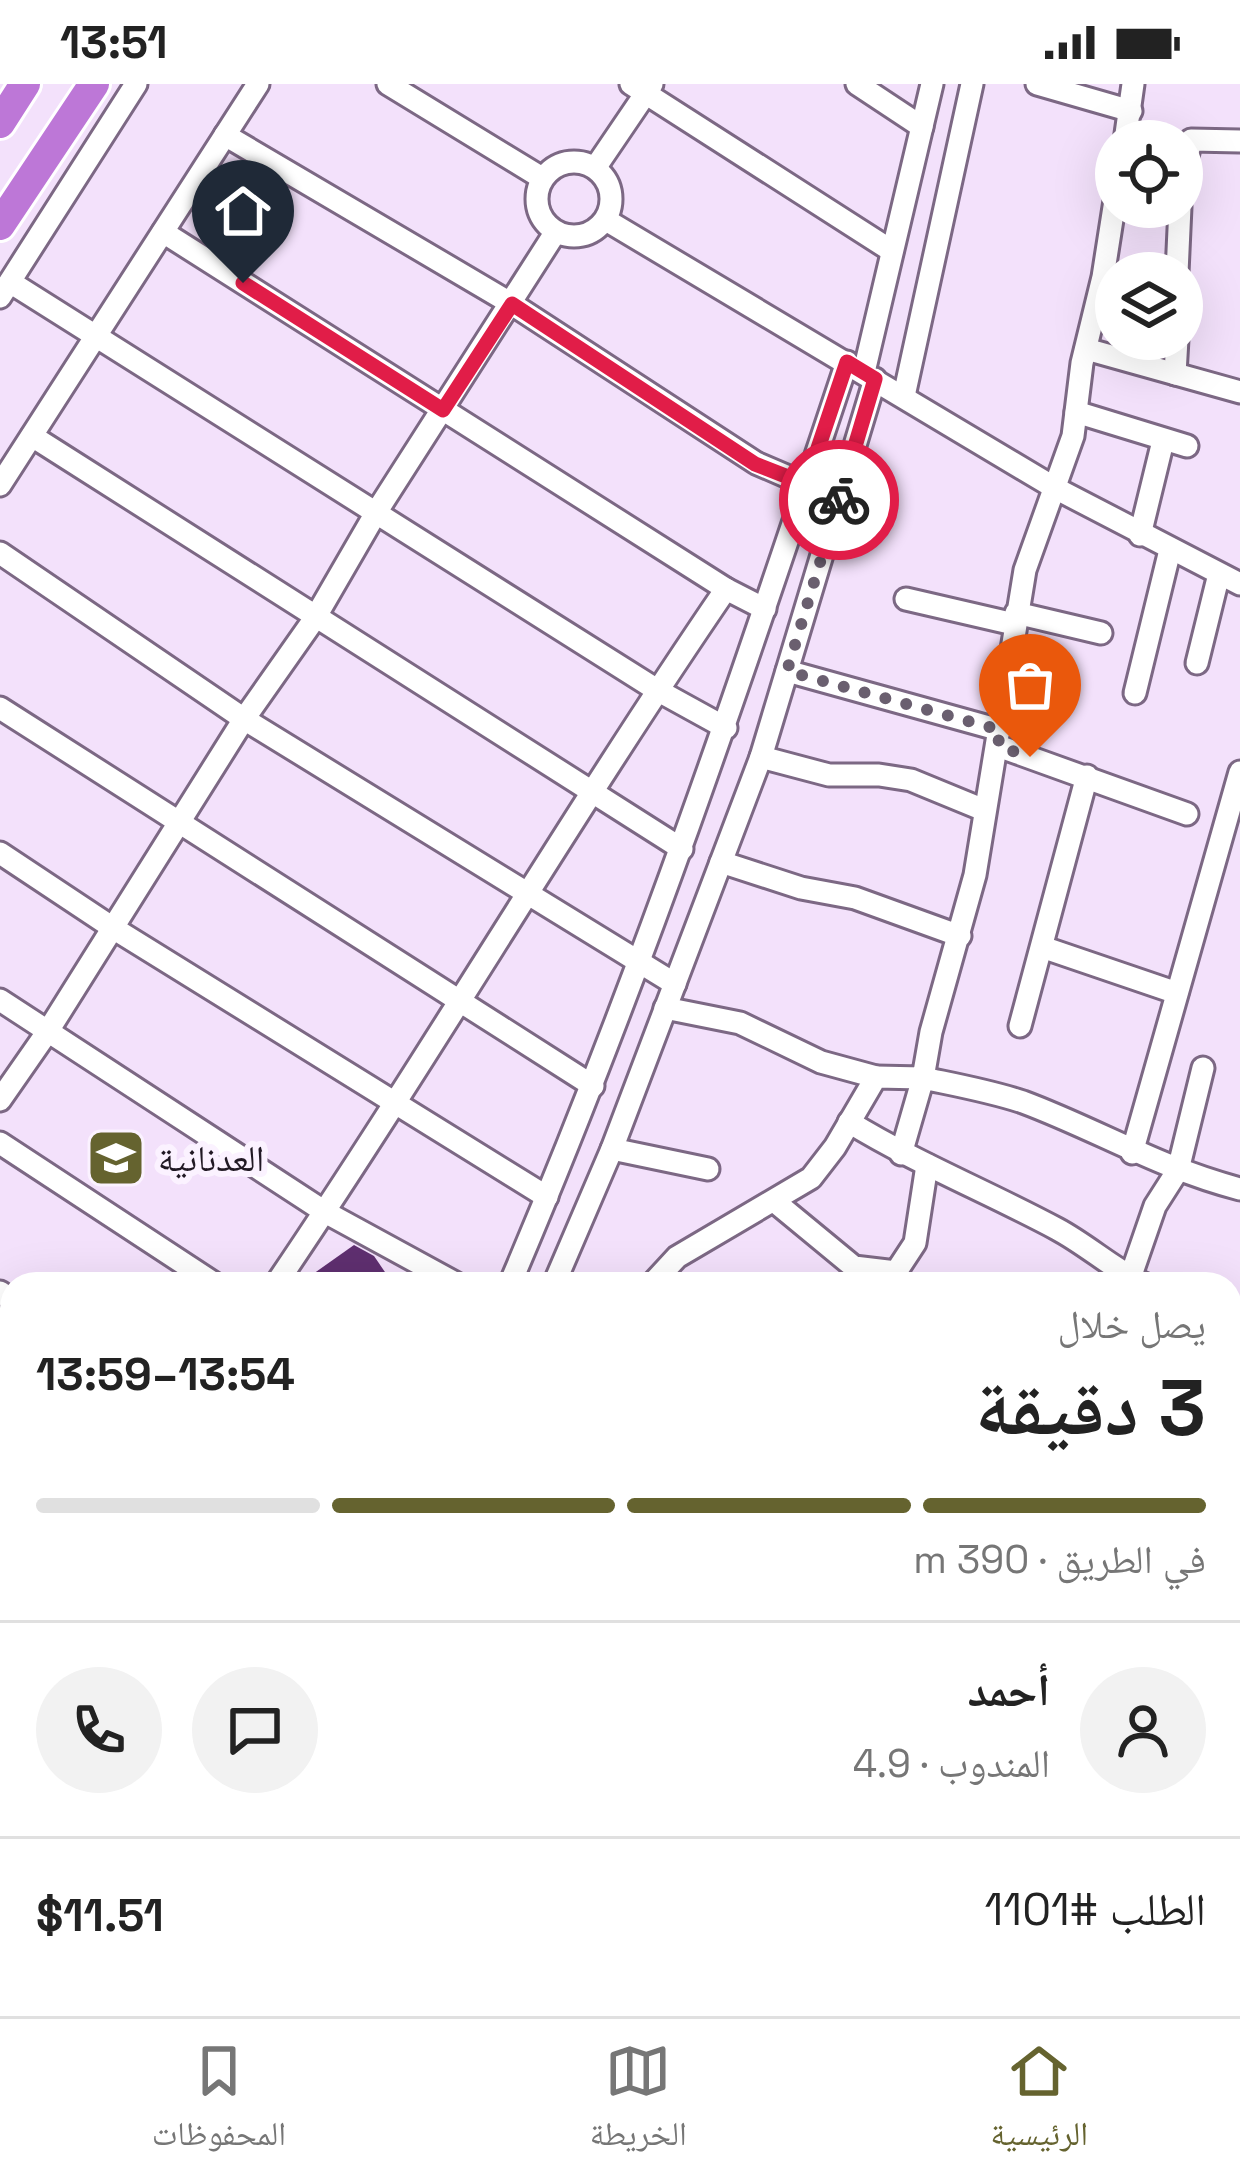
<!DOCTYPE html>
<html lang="ar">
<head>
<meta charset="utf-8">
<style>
	:root { --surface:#fff; --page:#f2f2f2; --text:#222; --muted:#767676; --line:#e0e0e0; --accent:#65632f }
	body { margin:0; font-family:"Space Grotesk","Noto Naskh Arabic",sans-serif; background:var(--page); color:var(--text); direction:rtl; height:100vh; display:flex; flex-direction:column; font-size:45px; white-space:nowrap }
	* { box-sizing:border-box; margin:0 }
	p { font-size:39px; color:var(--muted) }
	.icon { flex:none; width:66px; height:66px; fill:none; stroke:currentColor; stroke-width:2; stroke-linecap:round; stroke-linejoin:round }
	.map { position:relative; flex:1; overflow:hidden; direction:ltr }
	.side { position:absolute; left:0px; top:1188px; width:1242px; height:744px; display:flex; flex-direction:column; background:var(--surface); border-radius:36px 36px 0 0; box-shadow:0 12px 48px #0002; direction:rtl }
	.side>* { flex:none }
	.tools { position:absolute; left:1095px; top:36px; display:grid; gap:24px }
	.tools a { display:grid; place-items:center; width:108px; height:108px; border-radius:50%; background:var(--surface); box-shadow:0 12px 48px #0002; font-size:60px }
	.pin { position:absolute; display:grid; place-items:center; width:102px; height:102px; color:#fff; margin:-123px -51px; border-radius:50% 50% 50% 0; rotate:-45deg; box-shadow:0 0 12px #0007 }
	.pin .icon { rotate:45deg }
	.courier { position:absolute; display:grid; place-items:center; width:120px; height:120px; margin:-60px; border:9px solid #e11d48; border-radius:50%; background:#fff; color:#222; box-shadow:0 3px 15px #0007 }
	.head em { font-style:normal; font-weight:800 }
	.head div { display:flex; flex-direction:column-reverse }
	.head { display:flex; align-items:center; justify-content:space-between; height:204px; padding:0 36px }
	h1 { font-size:78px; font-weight:800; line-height:90px }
	.bar { display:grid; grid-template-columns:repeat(4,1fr); gap:18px 12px; align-content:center; height:144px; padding:0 36px }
	.bar i { height:15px; border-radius:9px; background:var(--line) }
	.bar .on { background:var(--accent) }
	.bar p { grid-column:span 4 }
	.line { display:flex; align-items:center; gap:30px; padding:0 36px; border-top:3px solid var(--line) }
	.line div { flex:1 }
	.round { display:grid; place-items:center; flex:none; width:126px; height:126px; border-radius:63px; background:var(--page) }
	.status { display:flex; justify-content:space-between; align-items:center; height:84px; padding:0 60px; background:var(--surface); direction:ltr }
	.status svg { height:33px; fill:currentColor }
	.tabs { display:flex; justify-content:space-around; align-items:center; height:168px; border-top:3px solid var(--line); background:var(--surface); font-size:33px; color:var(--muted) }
	.tabs a { display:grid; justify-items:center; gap:6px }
	.tabs .on { color:var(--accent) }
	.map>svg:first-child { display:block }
	.building { fill:#5f2f70 }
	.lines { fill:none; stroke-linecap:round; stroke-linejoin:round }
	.minor-casing { stroke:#7c6884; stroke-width:27 }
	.highway-casing { stroke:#fff; stroke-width:36 }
	.minor { stroke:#fff; stroke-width:21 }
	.highway { stroke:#bd77d7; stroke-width:30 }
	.done { stroke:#6a5f6f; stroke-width:12; stroke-dasharray:0 21.6 }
	.route { stroke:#e11d48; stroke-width:15 }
	.labels { text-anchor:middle; stroke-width:12; stroke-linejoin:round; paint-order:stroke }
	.poi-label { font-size:36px; fill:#211924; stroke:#fbf2ff; text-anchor:start }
</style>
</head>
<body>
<div class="status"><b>13:51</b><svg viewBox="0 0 49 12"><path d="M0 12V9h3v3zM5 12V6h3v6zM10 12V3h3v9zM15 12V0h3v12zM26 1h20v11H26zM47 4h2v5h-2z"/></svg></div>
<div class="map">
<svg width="1240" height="1932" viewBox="0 0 1240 1932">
	<rect width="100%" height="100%" fill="#f3e1fb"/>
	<path class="building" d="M354,1161l20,11 13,19 -13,9h-54l-7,-10z"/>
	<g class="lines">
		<defs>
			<g id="minor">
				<path d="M388,0l154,94"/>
				<path d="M631,0l261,167"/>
				<path d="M857,0l65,43"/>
				<path d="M1037,0l94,27"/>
				<path d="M225,51l287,169 244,159 51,22"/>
				<path d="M1125,57l8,-57"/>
				<circle cx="574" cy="115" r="37"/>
				<path d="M595,84l57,-84"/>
				<path d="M1182,94l9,-38 49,1"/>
				<path d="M606,136l449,268 185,96"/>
				<path d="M163,148l563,357 39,20"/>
				<path d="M1177,189l3,-66"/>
				<path d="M10,198l647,408 69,38"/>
				<path d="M0,213l136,-213"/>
				<path d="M1086,265l154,43"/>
				<path d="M864,288l68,-288"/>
				<path d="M1175,290l2,-35"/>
				<path d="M904,312l68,-312"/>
				<path d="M1076,328l111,34"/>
				<path d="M32,352l650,413"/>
				<path d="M0,401l258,-401"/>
				<path d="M1140,451l23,-94"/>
				<path d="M0,469l244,166 431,265"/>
				<path d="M906,515l108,25"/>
				<path d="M1016,529l85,20"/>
				<path d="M1197,579l22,-89"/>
				<path d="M787,587l213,59"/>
				<path d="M1135,609l35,-143"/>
				<path d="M0,624l593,378"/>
				<path d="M998,662l189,68"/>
				<path d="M761,673l68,18h50l32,5 73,30"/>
				<path d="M0,769l113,75 434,269"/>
				<path d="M721,778l80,26 54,10 105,38"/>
				<path d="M1042,863l135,46"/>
				<path d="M0,916l325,212 132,72"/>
				<path d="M665,924l75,15 81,39 55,15"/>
				<path d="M1020,942l67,-250"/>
				<path d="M0,1016l48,-69 196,-312 71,-101 62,-107 178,-278"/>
				<path d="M849,1038c67,41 139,70 208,107 30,16 56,40 87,55"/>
				<path d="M0,1059l215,141"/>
				<path d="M612,1065l96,20"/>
				<path d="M1132,1069l108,-381"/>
				<path d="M901,1070l22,-76c33,7 67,13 100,24 75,28 136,66 217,87"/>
				<path d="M774,1117l80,66 42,5 19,-29 12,-78"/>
				<path d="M276,1200c155,-229 294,-467 450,-695"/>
				<path d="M510,1200c129,-302 234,-611 337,-922"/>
				<path d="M554,1200l58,-135 149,-392 114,-378"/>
				<path d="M652,1200l25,-27 134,-79 24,-31 41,-70 47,1 8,-46 44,-157 50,-305 48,-134 9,-73 21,-86 13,-83"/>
				<path d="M1128,1200l27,-78 23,-36 25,-102"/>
				<path d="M0,1208l12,8"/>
				<path d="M1230,1237l10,4"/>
				<path d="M1230,1314l10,-46"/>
				<path d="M0,1357l12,7"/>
				<path d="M0,1502l12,7"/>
				<path d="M1230,1516l10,6"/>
				<path d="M1230,1597l10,3"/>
				<path d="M0,1625l12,-20"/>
				<path d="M0,1645l12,8"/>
				<path d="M1230,1665l10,-16"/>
				<path d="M1230,1711l10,5"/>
				<path d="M0,1792l12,8"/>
				<path d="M1230,1834l10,4"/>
				<path d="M824,1920l17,12"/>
				<path d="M1168,1920l52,12"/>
				<path d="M897,1924l35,8"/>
				<path d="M192,1932l5,-12"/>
				<path d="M236,1932l6,-12"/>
				<path d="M503,1932l3,-12"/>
				<path d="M650,1932l3,-12"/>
				<path d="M945,1932l4,-12"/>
			</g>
			<g id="highway">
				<path d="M0,39l25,-39"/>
				<path d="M0,141l94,-141"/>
			</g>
		</defs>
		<use href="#minor" class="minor-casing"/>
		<use href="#highway" class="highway-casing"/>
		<use href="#minor" class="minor"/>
		<use href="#highway" class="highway"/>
	</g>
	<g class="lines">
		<path class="done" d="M839,416l-52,171 213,59 -2,16 32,11"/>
		<path class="route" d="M243,199l200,127 69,-106 243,160 51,20 41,-122 28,17 -36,121"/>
	</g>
	<defs>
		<symbol id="school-square" viewBox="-11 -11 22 22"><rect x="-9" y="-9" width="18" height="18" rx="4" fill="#65632f" stroke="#fbf2ff"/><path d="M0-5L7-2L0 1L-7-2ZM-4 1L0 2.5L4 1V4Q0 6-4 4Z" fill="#fff"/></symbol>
	</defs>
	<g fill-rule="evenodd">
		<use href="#school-square" x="83" y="1041" width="66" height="66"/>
	</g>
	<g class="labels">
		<g class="poi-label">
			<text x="158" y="1087">العدنانية</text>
		</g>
	</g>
</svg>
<div class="tools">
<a><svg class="icon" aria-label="locate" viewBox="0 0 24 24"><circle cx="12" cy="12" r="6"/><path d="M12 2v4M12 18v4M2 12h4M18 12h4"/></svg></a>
<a><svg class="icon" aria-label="layers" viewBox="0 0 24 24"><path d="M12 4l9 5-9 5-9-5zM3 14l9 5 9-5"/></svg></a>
</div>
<div class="pin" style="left:1030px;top:673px;background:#ea580c"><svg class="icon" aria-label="bag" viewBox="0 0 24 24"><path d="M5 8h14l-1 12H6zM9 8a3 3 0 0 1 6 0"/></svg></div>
<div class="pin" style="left:243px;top:199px;background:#1f2937"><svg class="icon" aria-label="home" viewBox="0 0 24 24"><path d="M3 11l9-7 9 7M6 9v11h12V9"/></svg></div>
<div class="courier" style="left:839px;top:416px"><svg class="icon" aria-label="bike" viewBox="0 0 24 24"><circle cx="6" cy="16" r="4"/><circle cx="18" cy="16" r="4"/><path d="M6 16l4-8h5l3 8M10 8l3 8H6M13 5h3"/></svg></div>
<section class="side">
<div class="head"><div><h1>3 دقيقة</h1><p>يصل خلال</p></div><em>13:54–13:59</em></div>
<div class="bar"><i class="on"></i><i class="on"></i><i class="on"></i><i></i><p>في الطريق · 390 m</p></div>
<div class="line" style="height:216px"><a class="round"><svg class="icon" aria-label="person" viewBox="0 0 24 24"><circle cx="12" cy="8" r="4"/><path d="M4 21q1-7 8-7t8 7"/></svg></a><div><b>أحمد</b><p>المندوب · 4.9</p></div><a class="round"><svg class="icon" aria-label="chat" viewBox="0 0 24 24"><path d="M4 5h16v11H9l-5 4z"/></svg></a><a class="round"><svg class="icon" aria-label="phone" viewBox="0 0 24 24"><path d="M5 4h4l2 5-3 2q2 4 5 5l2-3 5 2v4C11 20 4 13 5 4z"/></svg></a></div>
<div class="line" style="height:156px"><div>الطلب #1101</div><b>$11.51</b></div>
</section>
</div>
<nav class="tabs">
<a class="on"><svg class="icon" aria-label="home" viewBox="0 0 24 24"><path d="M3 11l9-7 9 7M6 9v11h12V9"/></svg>الرئيسية</a>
<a><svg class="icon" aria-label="map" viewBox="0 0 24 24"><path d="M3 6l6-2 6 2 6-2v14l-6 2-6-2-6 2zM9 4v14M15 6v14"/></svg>الخريطة</a>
<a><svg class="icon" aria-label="saved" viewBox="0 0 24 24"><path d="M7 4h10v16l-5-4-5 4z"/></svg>المحفوظات</a>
</nav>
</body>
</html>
